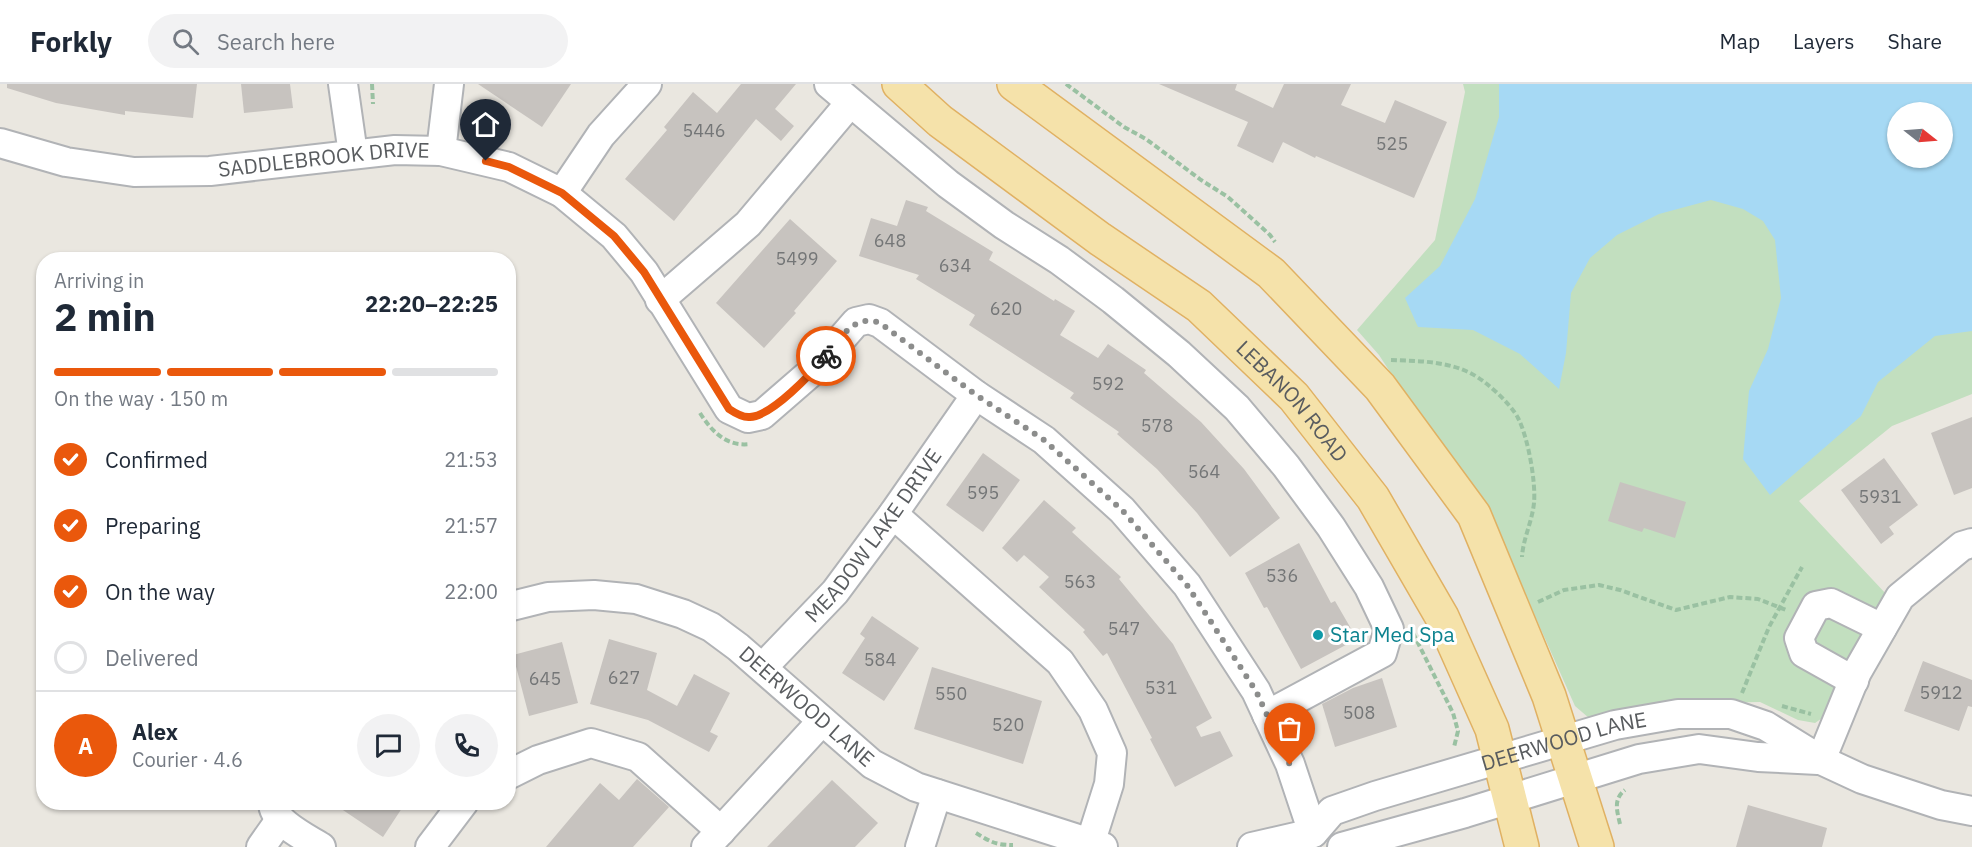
<!DOCTYPE html>
<html lang="en">
<head>
<meta charset="utf-8">
<style>
	:root { --surface:#fff; --page:#f2f2f3; --text:#1f2937; --muted:#747a83; --line:#e0e1e3; --accent:#ea580c }
	body { margin:0; font-family:"IBM Plex Sans",sans-serif; background:var(--page); color:var(--text); height:100vh; display:flex; flex-direction:column; font-size:22px; white-space:nowrap }
	* { box-sizing:border-box; margin:0 }
	p { font-size:20px; color:var(--muted) }
	.icon { flex:none; width:33px; height:33px; fill:none; stroke:currentColor; stroke-width:2; stroke-linecap:round; stroke-linejoin:round }
	.map { position:relative; flex:1; overflow:hidden }
	.side { position:absolute; left:36px; top:168px; width:480px; height:558px; display:flex; flex-direction:column; background:var(--surface); border-radius:24px; box-shadow:0 2px 4px #0004 }
	.side>* { flex:none }
	.needle { width:39px; rotate:107deg }
	.fabs { position:absolute; left:1887px; top:18px; display:grid; gap:12px }
	.fabs a { display:grid; place-items:center; width:66px; height:66px; border-radius:50%; background:var(--surface); box-shadow:0 2px 4px #0004; font-size:30px }
	.pin { position:absolute; display:grid; place-items:center; width:51px; height:51px; color:#fff; margin:-62px -26px; border-radius:50% 50% 50% 0; rotate:-45deg; box-shadow:0 0 6px #0007 }
	.pin .icon { rotate:45deg }
	.courier { position:absolute; display:grid; place-items:center; width:60px; height:60px; margin:-30px; border:4px solid #ea580c; border-radius:50%; background:#fff; color:#222; box-shadow:0 2px 8px #0007 }
	.headline em { font-style:normal; font-weight:700 }
	.headline div { display:flex; flex-direction:column-reverse }
	.headline { display:flex; align-items:center; justify-content:space-between; height:102px; padding:0 18px }
	h1 { font-size:39px; font-weight:700; line-height:45px }
	.bar { display:grid; grid-template-columns:repeat(4,1fr); gap:9px 6px; align-content:center; height:72px; padding:0 18px }
	.bar i { height:8px; border-radius:4px; background:var(--line) }
	.bar .active { background:var(--accent) }
	.bar p { grid-column:span 4 }
	.line { display:flex; align-items:center; gap:15px; padding:0 18px; border-top:2px solid var(--line) }
	.line div { flex:1 }
	.round { display:grid; place-items:center; flex:none; width:63px; height:63px; border-radius:32px; background:var(--page) }
	ol { padding:0 18px; list-style:none }
	li { display:flex; align-items:center; gap:18px; height:66px }
	li p { margin-inline-start:auto }
	li .icon { padding:6px; border-radius:50%; background:var(--accent); color:#fff; stroke-width:4 }
	li:last-child { color:var(--muted) }
	li i { width:33px; height:33px; border:3px solid var(--line); border-radius:50% }
	header { display:flex; align-items:center; gap:36px; box-sizing:border-box; height:84px; padding:0 30px; background:var(--surface); border-bottom:2px solid var(--line) }
	header strong { font-size:28px }
	nav { display:flex; gap:33px; margin-inline-start:auto; font-size:21px }
	.search { width:420px; height:54px; background:var(--page); display:flex; align-items:center; gap:15px; box-sizing:border-box; padding:0 21px; border-radius:33px; color:var(--muted); font-size:22px }
	.map>svg:first-child { display:block }
	.green { fill:#c2dfbf; fill-rule:evenodd }
	.water { fill:#a6d9f4; fill-rule:evenodd }
	.building { fill:#c7c3bf }
	.lines { fill:none; stroke-linecap:round; stroke-linejoin:round }
	.minor-casing { stroke:#b1b3b6; stroke-width:32 }
	.major-casing { stroke:#e0b163; stroke-width:36 }
	.path { stroke:#9ac1a2; stroke-width:4; stroke-dasharray:6 3; stroke-linecap:butt }
	.minor { stroke:#fff; stroke-width:28 }
	.major { stroke:#f5e2aa; stroke-width:33 }
	.done { stroke:#8c8d8c; stroke-width:6; stroke-dasharray:0 10.8 }
	.route { stroke:#ea580c; stroke-width:8 }
	.culture-dot { fill:#0f9aa8; stroke:#fff; stroke-width:2 }
	.labels { text-anchor:middle; stroke-width:6; stroke-linejoin:round; paint-order:stroke }
	.number-label { font-size:18px; fill:#747677 }
	.street-label { font-size:21px; fill:#595c5f; stroke:#fff }
	.culture-label { font-size:21px; fill:#0d838f; stroke:#fff; text-anchor:start }
</style>
</head>
<body>
<header>
<strong>Forkly</strong>
<div class="search"><svg class="icon" aria-label="search" viewBox="0 0 24 24"><circle cx="10" cy="10" r="6"/><path d="M15 15l6 6"/></svg>Search here</div>
<nav><a>Map</a><a>Layers</a><a>Share</a></nav>
</header>
<div class="map">
<svg width="1972" height="763" viewBox="0 0 1972 763">
	<rect width="100%" height="100%" fill="#eae7e0"/>
	<path class="green" d="M1463,0h509v310l-80,32 -93,75 88,94 -59,119 -13,9 -17,-3 -38,-18 -55,1 -116,15 -14,-12 -57,-128 -40,-72 -99,-151 -22,-25 78,-90 30,-148zM1898,28h44v46h-44z"/>
	<path class="water" d="M1499,0h473v247l-37,5 -57,46 -17,34 -91,79 -27,-36 6,-68 19,-42 13,-51 -6,-58 -12,-19 -20,-12 -32,-9 -52,14 -42,21 -27,23 -19,35 -5,60 -7,36 -39,-35 -47,-24 -55,-3 -13,-29 35,-32 35,-67 24,-82zM1898,28h44v46h-44z"/>
	<g class="building">
		<path d="M7,0h190l-4,34 -68,-7v4l-69,-12 -49,-15z"/>
		<path d="M241,0h49l3,24 -49,5z"/>
		<path d="M478,0h93l-29,43z"/>
		<path d="M741,0h55l-21,25 19,17 -13,15 -25,-22 -82,102 -49,-42 42,-49 -3,-3 29,-35 24,21z"/>
		<path d="M1159,0h78l-2,6 38,18 11,-24h67l-10,21 44,18 10,-23 52,22 -33,76 -98,-42 -1,2 -32,-16 -10,21 -36,-17 11,-24z"/>
		<path d="M906,116l22,7 -2,4 67,41 -4,8 65,41 1,-2 20,12 -15,24 38,23 10,-14 38,26 -2,3 57,49 43,47 36,49 -50,39 -33,-44 -40,-44 -40,-35 2,-2 -49,-34 4,-5 -105,-68 6,-10 -59,-36 3,-4 -60,-19 12,-38 26,8z"/>
		<path d="M790,135l47,42 -43,50 2,2 -32,35 -48,-45z"/>
		<path d="M1972,333v71l-18,7 -23,-62z"/>
		<path d="M983,369l37,27 -37,52 -37,-27z"/>
		<path d="M1884,374l34,47 -29,22 5,7 -13,10 -40,-54z"/>
		<path d="M1620,398l66,20 -11,36 -31,-10 -2,4 -34,-11z"/>
		<path d="M1044,416l32,28 -4,4 49,45 -2,2 54,65 39,74 -16,9 5,10 19,-6 13,25 -58,31 -25,-48 2,-1 -45,-85 -4,3 -20,-24 2,-2 -46,-43 10,-10 -25,-22 -7,7 -15,-14z"/>
		<path d="M1299,459l32,60 4,-2 22,38 -56,30 -34,-62 -3,1 -19,-35z"/>
		<path d="M872,532l47,32 -35,53 -42,-28 23,-35 -5,-4z"/>
		<path d="M609,555l48,14 -10,37 30,16 17,-32 36,19 -20,39 8,4 -9,16 -61,-32 -58,-16z"/>
		<path d="M562,558l16,61 -49,13 -16,-61z"/>
		<path d="M1923,577l49,19v27l-4,-1 -9,25 -55,-20z"/>
		<path d="M932,583l110,34 -19,63 -109,-35z"/>
		<path d="M1382,594l15,49 -62,20 -13,-43 31,-16z"/>
		<path d="M637,695l32,28 -36,40h-87l54,-64 19,17z"/>
		<path d="M832,696l46,43 -23,24h-88z"/>
		<path d="M331,718h75l-23,35z"/>
		<path d="M1748,721l79,23 -5,19h-86z"/>
	</g>
	<g class="lines">
		<defs>
			<g id="minor">
				<path d="M343,0l10,70"/>
				<path d="M829,0l119,100 56,41 55,35 54,40 66,54 58,54 49,58 45,61 38,60 20,42 -7,24 -115,62"/>
				<path id="s1" d="M0,59l66,19 68,10 76,-1 185,-21 46,1 68,16 53,26 52,43 30,36 85,137 19,9 14,-3 53,-46 41,-47 13,-3 11,4 96,72 68,45 78,70 65,75 69,106 34,73 23,69"/>
				<path d="M441,67l8,-67"/>
				<path d="M562,109l39,-58 46,-51"/>
				<path d="M660,216l88,-76 102,-121"/>
				<path d="M893,430l167,148 33,48 19,43 -3,31 -19,60"/>
				<path id="s2" d="M508,523l40,-10 46,-2 42,4 47,15 28,13 27,20 134,117 44,23 187,60"/>
				<path id="s3" d="M763,583l72,-75 58,-78 83,-119"/>
				<path d="M1854,597l-50,-28 -5,-15 17,-32 15,-3 51,25"/>
				<path d="M1821,676l36,-88 43,-75 62,-51 10,-3"/>
				<path d="M508,691l30,-15 53,-17 47,14 83,74"/>
				<path d="M273,718c-1,20 34,36 48,45"/>
				<path d="M261,763l19,-27"/>
				<path d="M430,763l34,-45"/>
				<path d="M706,763l116,-126"/>
				<path d="M920,763l17,-53"/>
				<path id="s4" d="M1252,763l61,-14 19,-22 43,-15 240,-71 63,-11h53l35,12 55,34 41,19 79,26 31,6"/>
				<path d="M1342,763l123,-34 174,-54 60,-10 59,8 60,3"/>
			</g>
			<g id="major">
				<path id="s5" d="M899,0l41,37 160,118 99,67 95,91 79,101 69,119 50,112 30,118"/>
				<path d="M1014,0l257,189 109,114 94,128 75,181 48,151"/>
			</g>
		</defs>
		<use href="#minor" class="minor-casing"/>
		<use href="#major" class="major-casing"/>
		<g class="path">
			<path d="M372,0l1,20"/>
			<path d="M1066,0l58,43 22,12 55,41 27,17 42,38 5,7"/>
			<path d="M1391,276c27,1 57,1 81,14 14,7 39,30 46,44 10,19 18,64 16,85 -2,19 -11,36 -12,54"/>
			<path d="M700,329c12,19 27,34 50,31"/>
			<path d="M1538,518l26,-12 35,-5 21,5 56,20 54,-13 28,2 28,11"/>
			<path d="M1413,549l40,80 5,18 -4,16"/>
			<path d="M1742,609l27,-66 33,-60"/>
			<path d="M1782,622l29,8"/>
			<path d="M1620,740c-3,-13 -7,-25 5,-34"/>
			<path d="M976,749c15,9 19,12 37,12"/>
		</g>
		<use href="#minor" class="minor"/>
		<use href="#major" class="major"/>
	</g>
	<g class="lines">
		<path class="done" d="M826,272c14,-17 28,-43 54,-33l96,72 68,45 78,70 65,75 69,106 34,74"/>
		<path class="route" d="M486,77l23,6 53,26 52,43 30,36 85,137c6,4 14,9 21,8 22,-1 62,-44 76,-61"/>
	</g>
	<circle class="culture-dot" cx="1318" cy="551" r="6"/>
	<g class="labels">
		<g class="number-label">
			<text x="704" y="53">5446</text>
			<text x="1392" y="66">525</text>
			<text x="890" y="163">648</text>
			<text x="797" y="181">5499</text>
			<text x="955" y="188">634</text>
			<text x="1006" y="231">620</text>
			<text x="1108" y="306">592</text>
			<text x="1157" y="348">578</text>
			<text x="1204" y="394">564</text>
			<text x="983" y="415">595</text>
			<text x="1880" y="419">5931</text>
			<text x="1282" y="498">536</text>
			<text x="1080" y="504">563</text>
			<text x="1124" y="551">547</text>
			<text x="880" y="582">584</text>
			<text x="624" y="600">627</text>
			<text x="545" y="601">645</text>
			<text x="1161" y="610">531</text>
			<text x="1941" y="615">5912</text>
			<text x="951" y="616">550</text>
			<text x="1359" y="635">508</text>
			<text x="1008" y="647">520</text>
		</g>
		<g class="street-label">
			<text dy="7" stroke="none"><textPath href="#s1" startOffset="328">SADDLEBROOK DRIVE</textPath></text>
			<text dy="7" stroke="none"><textPath href="#s5" startOffset="507">LEBANON ROAD</textPath></text>
			<text dy="7" stroke="none"><textPath href="#s3" startOffset="172">MEADOW LAKE DRIVE</textPath></text>
			<text dy="7" stroke="none"><textPath href="#s2" startOffset="334">DEERWOOD LANE</textPath></text>
			<text dy="7" stroke="none"><textPath href="#s4" startOffset="334">DEERWOOD LANE</textPath></text>
		</g>
		<g class="culture-label">
			<text x="1330" y="558">Star Med Spa</text>
		</g>
	</g>
</svg>
<div class="fabs">
<a><svg class="needle" viewBox="-14 -14 28 28"><path d="M0-13l5 13h-10z" fill="#e53935"/><path d="M0 13l5-13h-10z" fill="#747a83"/></svg></a>
</div>
<div class="pin" style="left:1290px;top:681px;background:#ea580c"><svg class="icon" aria-label="bag" viewBox="0 0 24 24"><path d="M5 8h14l-1 12H6zM9 8a3 3 0 0 1 6 0"/></svg></div>
<div class="pin" style="left:486px;top:77px;background:#1f2937"><svg class="icon" aria-label="home" viewBox="0 0 24 24"><path d="M3 11l9-7 9 7M6 9v11h12V9"/></svg></div>
<div class="courier" style="left:826px;top:272px"><svg class="icon" aria-label="bike" viewBox="0 0 24 24"><circle cx="6" cy="16" r="4"/><circle cx="18" cy="16" r="4"/><path d="M6 16l4-8h5l3 8M10 8l3 8H6M13 5h3"/></svg></div>
<section class="side">
<div class="headline"><div><h1>2 min</h1><p>Arriving in</p></div><em>22:20–22:25</em></div>
<div class="bar"><i class="active"></i><i class="active"></i><i class="active"></i><i></i><p>On the way · 150 m</p></div>
<ol>
<li><svg class="icon" aria-label="check" viewBox="0 0 24 24"><path d="M5 12l5 5 9-10"/></svg>Confirmed<p>21:53</p></li>
<li><svg class="icon" aria-label="check" viewBox="0 0 24 24"><path d="M5 12l5 5 9-10"/></svg>Preparing<p>21:57</p></li>
<li><svg class="icon" aria-label="check" viewBox="0 0 24 24"><path d="M5 12l5 5 9-10"/></svg>On the way<p>22:00</p></li>
<li><i></i>Delivered</li>
</ol>
<div class="line" style="height:108px"><b class="round" style="background:var(--accent);color:#fff">A</b><div><b>Alex</b><p>Courier · 4.6</p></div><a class="round"><svg class="icon" aria-label="chat" viewBox="0 0 24 24"><path d="M4 5h16v11H9l-5 4z"/></svg></a><a class="round"><svg class="icon" aria-label="phone" viewBox="0 0 24 24"><path d="M5 4h4l2 5-3 2q2 4 5 5l2-3 5 2v4C11 20 4 13 5 4z"/></svg></a></div>
</section>
</div>
</body>
</html>
